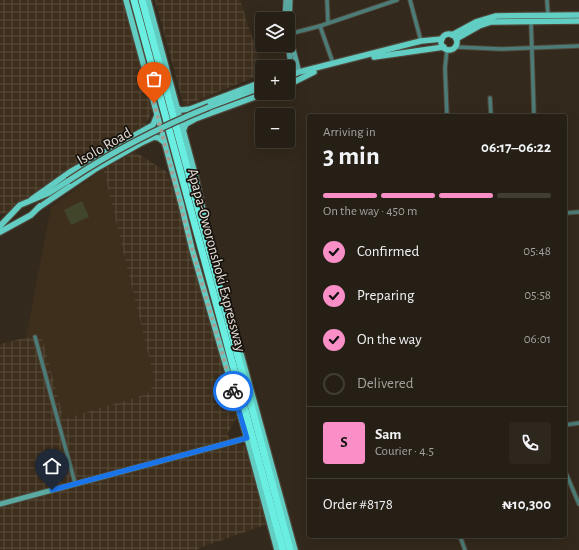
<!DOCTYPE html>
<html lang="en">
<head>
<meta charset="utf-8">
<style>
	:root { --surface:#261f15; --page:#2e271e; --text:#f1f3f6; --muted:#a4a2a0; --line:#423d34; --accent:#fa8fc7 }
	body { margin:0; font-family:"Alegreya Sans",sans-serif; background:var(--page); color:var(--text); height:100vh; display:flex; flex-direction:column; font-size:15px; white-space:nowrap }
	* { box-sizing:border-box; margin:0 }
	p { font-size:13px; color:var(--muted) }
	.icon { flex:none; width:22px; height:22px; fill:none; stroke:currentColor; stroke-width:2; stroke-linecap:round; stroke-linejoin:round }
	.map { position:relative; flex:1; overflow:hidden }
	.panel { position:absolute; left:307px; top:114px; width:260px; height:424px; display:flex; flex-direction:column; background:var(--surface); border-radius:4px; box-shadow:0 4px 16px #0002,0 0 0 1px var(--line) }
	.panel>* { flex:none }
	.fabs { position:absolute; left:255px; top:12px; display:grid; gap:8px }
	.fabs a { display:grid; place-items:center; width:40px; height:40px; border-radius:4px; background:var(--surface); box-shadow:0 4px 16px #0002,0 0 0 1px var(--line); font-size:20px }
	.pin { position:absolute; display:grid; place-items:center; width:34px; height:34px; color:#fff; margin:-41px -17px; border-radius:50% 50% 50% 0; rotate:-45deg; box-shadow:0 0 4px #0007 }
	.pin .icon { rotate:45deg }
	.courier { position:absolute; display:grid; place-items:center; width:40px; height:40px; margin:-20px; border:3px solid #1a73e8; border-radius:50%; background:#fff; color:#222; box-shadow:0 1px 5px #0007 }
	.head em { font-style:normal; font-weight:700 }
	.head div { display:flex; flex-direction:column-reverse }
	.head { display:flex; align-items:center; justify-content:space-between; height:68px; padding:0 16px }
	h1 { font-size:26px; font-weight:700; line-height:30px }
	.bar { display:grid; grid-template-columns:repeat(4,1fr); gap:6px 4px; align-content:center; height:48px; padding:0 16px }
	.bar i { height:5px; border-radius:3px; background:var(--line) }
	.bar .current { background:var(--accent) }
	.bar p { grid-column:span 4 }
	.line { display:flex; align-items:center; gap:10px; padding:0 16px; border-top:1px solid var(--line) }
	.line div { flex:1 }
	.round { display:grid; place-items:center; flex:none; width:42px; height:42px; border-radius:4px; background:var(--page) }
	ol { padding:0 16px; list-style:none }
	li { display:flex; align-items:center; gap:12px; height:44px }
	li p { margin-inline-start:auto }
	li .icon { padding:4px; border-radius:50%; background:var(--accent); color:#111; stroke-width:4 }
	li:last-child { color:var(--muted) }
	li i { width:22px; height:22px; border:2px solid var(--line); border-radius:50% }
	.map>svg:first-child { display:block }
	.industrial { fill:url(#industrial-grid) }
	.built { fill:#3e2f1d }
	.park { fill:#414529 }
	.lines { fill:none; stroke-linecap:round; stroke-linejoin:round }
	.street-casing { stroke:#4f463a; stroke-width:5.5 }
	.secondary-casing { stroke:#4f463a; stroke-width:7 }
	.primary-casing { stroke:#4f463a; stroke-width:8 }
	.highway-casing { stroke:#4f463a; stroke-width:9 }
	.street { stroke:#4c7c77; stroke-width:3.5 }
	.secondary { stroke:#5aaaa2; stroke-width:5 }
	.primary { stroke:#62cdc3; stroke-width:5.5 }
	.highway { stroke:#69eee1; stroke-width:7 }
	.primary-bridge-casing { stroke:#4f463a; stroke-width:8; stroke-linecap:butt }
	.primary-bridge { stroke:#62cdc3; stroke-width:5.5 }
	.done { stroke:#a79f95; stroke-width:4; stroke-dasharray:0 7.2 }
	.route { stroke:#1a73e8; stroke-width:5 }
	.labels { text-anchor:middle; stroke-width:3.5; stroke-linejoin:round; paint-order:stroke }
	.street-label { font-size:15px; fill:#e5ded6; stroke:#17120d }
</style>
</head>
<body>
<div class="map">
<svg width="579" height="550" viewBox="0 0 579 550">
	<defs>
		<pattern id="industrial-grid" width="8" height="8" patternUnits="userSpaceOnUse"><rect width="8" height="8" fill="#3e2f1d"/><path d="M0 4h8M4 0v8" fill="none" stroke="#5a4d3d"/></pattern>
	</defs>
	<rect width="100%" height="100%" fill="#33291c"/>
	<g class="industrial">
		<path d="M0,0h125l28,110 -9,18 -100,57 -36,27 -8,3z"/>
		<path d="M155,0h85l22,68v6l-78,32z"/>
		<path d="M135,152l32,20 8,24 8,15 47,161 6,47 -9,15 6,11h11l26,78 -71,25 -1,2h-198v-206l41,-10 114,49 -52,-214z"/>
	</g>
	<path class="built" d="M103,169l52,214 -8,11 -83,25 -23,-85 -15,4 25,-131z"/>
	<path class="park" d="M82,201l7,16 -18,8 -7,-15z"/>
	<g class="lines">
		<defs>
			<g id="street">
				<path d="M327,0l1,23"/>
				<path d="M410,0l11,41"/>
				<path d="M547,0l1,15"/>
				<path d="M531,21l3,95"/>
				<path d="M320,26l77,-26"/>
				<path d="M289,34l31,-8 13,37"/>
				<path d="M455,47l46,2 78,-3"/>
				<path d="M447,49l-2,19 2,48"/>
				<path d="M490,98l1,18"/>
				<path d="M565,213l14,-1"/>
				<path d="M35,337l40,146"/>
				<path d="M565,425l14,-2"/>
				<path d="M565,471l14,33"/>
				<path d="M460,536l5,14"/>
			</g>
			<g id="secondary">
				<path d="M290,0l-1,34 10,38"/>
				<path d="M285,19l1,-19"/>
				<path d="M288,45l4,28"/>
				<path d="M0,504l247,-66"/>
			</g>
			<g id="primary">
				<path d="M126,0l55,203 11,46 55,189 30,112"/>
				<path d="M148,0l47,174 13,59"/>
				<circle cx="449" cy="42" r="8"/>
				<path d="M452,35l24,-13 20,-6 83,-1"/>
				<path d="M456,39l23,-13 12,-4 88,-1"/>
				<path d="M374,57l70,-10"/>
				<path d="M288,77l11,-5 122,-31 21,-2"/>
				<path d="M288,85l26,-13"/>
				<path d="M209,107l53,-20"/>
				<path d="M176,108l6,2 8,-1 72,-27"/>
				<path d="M183,131l3,-7 9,-5 71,-26"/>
				<path d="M32,199l38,-27 83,-47 4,-10"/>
				<path d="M38,208l59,-40 44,-25 13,-6 5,1 5,4"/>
				<path d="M0,226l20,-21 29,-12 19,-12"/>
				<path d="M0,232l31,-17 9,-9"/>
				<path d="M241,354l54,196"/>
			</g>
			<g id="highway">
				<path d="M134,0l149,550"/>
				<path d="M142,0l148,550"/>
			</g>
		</defs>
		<use href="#street" class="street-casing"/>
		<use href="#secondary" class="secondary-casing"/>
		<use href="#primary" class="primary-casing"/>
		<use href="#highway" class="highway-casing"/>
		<use href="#street" class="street"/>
		<use href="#secondary" class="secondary"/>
		<use href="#primary" class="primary"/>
		<use href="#highway" class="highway"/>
		<defs>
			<path id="primary-bridge" d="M68,181c45,-30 92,-54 141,-74"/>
		</defs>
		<use href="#primary-bridge" class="primary-bridge-casing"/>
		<use href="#primary-bridge" class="primary-bridge"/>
	</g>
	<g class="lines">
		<path class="done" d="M154,103l38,146 41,142"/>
		<path class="route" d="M52,490l195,-52 -14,-47"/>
	</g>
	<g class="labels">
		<g class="street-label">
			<text transform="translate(104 146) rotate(-30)" y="5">Isolo Road</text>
			<text transform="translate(217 260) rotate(75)" y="5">Apapa-Oworonshoki Expressway</text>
		</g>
	</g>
</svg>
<div class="fabs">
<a><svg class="icon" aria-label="layers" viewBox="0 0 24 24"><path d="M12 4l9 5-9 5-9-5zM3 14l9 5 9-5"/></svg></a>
<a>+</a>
<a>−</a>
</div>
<div class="pin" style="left:154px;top:103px;background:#ea580c"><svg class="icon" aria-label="bag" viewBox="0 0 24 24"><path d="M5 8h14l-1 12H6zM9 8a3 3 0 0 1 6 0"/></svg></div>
<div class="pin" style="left:52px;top:490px;background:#1f2937"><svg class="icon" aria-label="home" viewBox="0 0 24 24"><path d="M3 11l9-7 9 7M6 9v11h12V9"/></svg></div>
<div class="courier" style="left:233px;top:391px"><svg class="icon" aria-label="bike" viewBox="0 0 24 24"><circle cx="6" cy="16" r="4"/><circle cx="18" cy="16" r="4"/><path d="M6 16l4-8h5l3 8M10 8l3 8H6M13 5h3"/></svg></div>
<section class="panel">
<div class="head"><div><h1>3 min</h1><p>Arriving in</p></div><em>06:17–06:22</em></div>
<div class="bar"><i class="current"></i><i class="current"></i><i class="current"></i><i></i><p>On the way · 450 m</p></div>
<ol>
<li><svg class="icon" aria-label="check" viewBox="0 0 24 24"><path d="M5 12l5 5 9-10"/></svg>Confirmed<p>05:48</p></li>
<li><svg class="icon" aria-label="check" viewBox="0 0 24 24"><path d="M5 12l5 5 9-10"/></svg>Preparing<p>05:58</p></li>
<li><svg class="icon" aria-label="check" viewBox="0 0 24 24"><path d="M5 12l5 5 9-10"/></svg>On the way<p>06:01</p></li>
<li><i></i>Delivered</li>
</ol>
<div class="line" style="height:72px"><b class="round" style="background:var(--accent);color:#111">S</b><div><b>Sam</b><p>Courier · 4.5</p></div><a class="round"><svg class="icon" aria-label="phone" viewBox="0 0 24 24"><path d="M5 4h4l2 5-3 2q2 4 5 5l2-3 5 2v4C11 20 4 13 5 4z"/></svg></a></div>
<div class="line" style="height:52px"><div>Order #8178</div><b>₦10,300</b></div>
</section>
</div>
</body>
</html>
